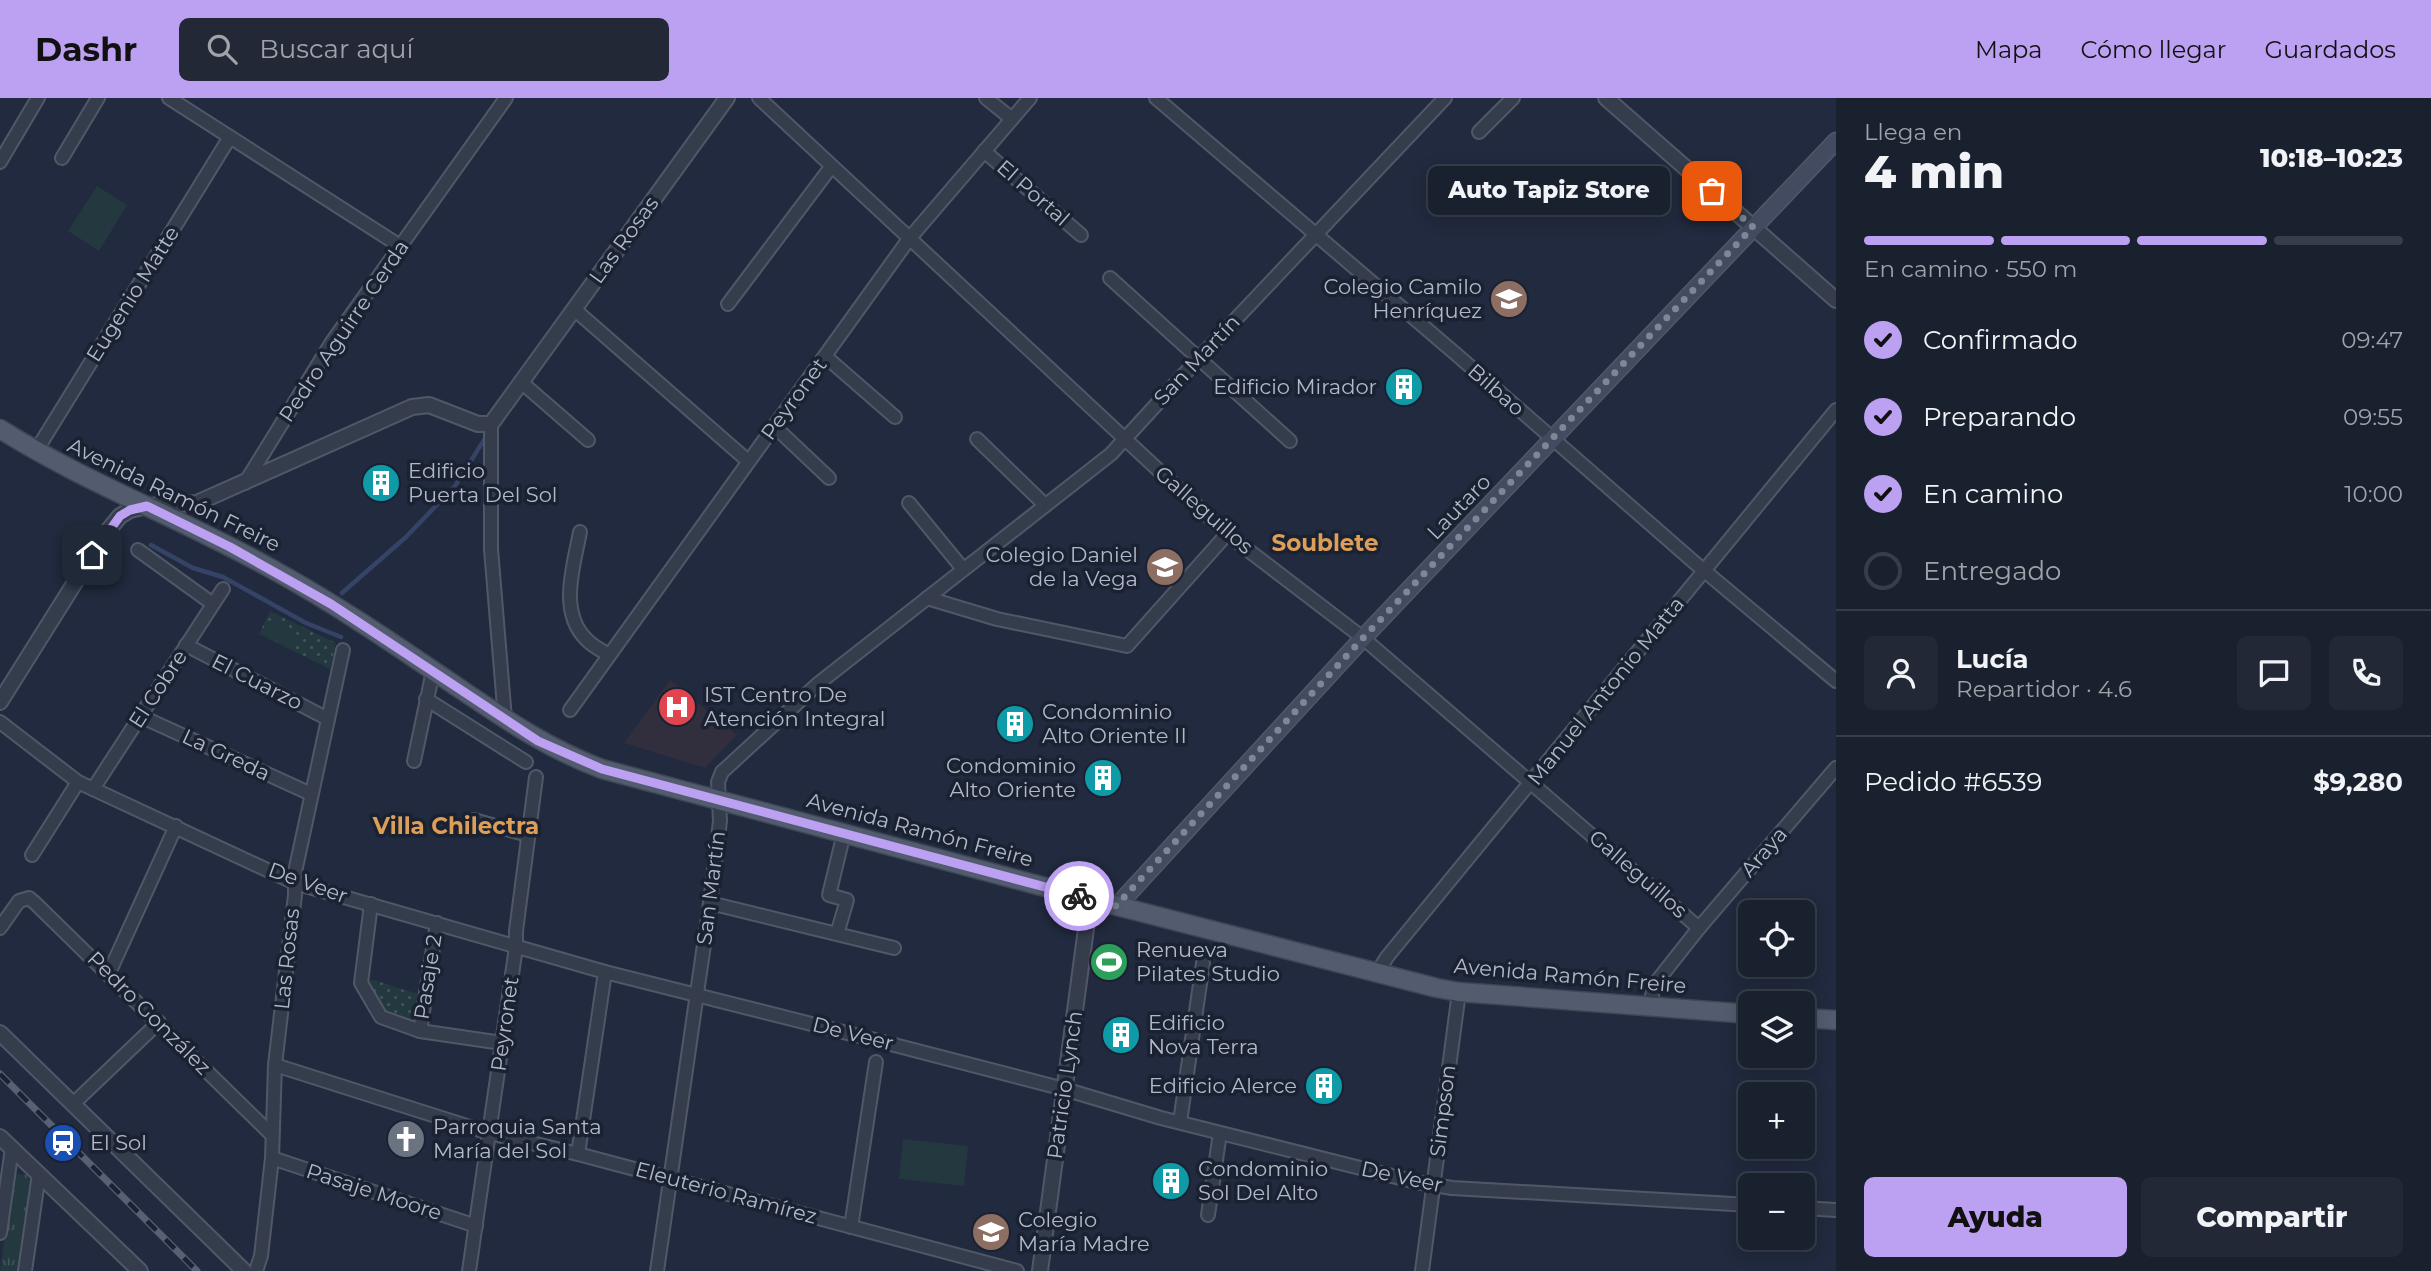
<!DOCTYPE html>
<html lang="es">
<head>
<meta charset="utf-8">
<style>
	:root { --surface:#19202e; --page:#222836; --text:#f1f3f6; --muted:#9fa3aa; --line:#373e4a; --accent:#bca0f2 }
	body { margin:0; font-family:Montserrat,sans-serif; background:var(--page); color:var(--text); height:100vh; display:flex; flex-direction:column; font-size:26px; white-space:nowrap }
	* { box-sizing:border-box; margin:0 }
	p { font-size:23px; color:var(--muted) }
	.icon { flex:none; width:38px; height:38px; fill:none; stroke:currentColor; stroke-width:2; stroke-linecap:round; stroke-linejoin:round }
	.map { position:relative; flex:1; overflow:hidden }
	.details { display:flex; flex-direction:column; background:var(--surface); width:595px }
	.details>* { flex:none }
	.controls { position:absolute; left:1738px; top:802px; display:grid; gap:14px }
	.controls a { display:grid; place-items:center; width:77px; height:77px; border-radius:10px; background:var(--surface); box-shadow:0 4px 18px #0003,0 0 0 2px var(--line); font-size:35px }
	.pin { position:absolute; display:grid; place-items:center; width:60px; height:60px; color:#fff; margin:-30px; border-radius:14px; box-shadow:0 4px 10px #0006 }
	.courier { position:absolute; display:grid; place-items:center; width:70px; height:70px; margin:-35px; border:5px solid #bca0f2; border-radius:50%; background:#fff; color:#222; box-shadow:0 2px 9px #0007 }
	.bubble { position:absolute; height:49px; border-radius:10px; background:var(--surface); box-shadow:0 4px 18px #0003,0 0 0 2px var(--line); font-size:23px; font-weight:800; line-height:49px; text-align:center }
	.summary em { font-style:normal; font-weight:800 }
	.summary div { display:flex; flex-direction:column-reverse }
	.summary { display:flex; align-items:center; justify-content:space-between; height:119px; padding:0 28px }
	h1 { font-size:46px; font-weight:800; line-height:52px }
	.bar { display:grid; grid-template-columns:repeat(4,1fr); gap:10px 7px; align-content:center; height:84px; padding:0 28px }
	.bar i { height:9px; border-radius:5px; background:var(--line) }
	.bar .on { background:var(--accent) }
	.bar p { grid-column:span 4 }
	.line { display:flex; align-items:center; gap:18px; padding:0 28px; border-top:2px solid var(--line) }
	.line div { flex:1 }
	.round { display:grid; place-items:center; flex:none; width:74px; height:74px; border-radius:10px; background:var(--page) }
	ol { padding:0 28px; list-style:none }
	li { display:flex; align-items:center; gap:21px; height:77px }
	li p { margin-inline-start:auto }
	li .icon { padding:7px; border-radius:50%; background:var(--accent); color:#111; stroke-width:4 }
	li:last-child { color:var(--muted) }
	li i { width:38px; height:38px; border:4px solid var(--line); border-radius:50% }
	.primary-button { display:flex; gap:14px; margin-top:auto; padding:14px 28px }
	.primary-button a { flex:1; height:80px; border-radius:10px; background:var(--accent); color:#111; font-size:28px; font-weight:800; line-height:80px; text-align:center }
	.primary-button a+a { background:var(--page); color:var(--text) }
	header { display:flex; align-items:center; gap:42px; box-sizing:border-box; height:98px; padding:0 35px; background:var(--accent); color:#111 }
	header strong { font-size:33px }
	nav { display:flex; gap:38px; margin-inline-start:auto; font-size:24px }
	.search { width:490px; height:63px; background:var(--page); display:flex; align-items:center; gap:18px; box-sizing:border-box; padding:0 24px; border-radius:10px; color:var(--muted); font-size:26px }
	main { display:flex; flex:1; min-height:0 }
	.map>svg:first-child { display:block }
	.medical { fill:#312e3e }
	.grass { fill:url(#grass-tufts) }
	.park { fill:url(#park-dots) }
	.garden { fill:#23393f }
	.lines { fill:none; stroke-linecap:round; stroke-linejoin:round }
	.stream { stroke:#344366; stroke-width:4.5 }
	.minor-casing { stroke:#505868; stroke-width:16 }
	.tertiary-casing { stroke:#505868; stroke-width:18 }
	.secondary-casing { stroke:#505868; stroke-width:19 }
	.primary-casing { stroke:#3e4656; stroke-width:21 }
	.minor { stroke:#353d4d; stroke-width:12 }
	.tertiary { stroke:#353d4d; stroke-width:14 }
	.secondary { stroke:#434b61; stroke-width:16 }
	.primary { stroke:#535c6e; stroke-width:18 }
	.rail-casing { stroke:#576075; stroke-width:7 }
	.rail { stroke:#1a2232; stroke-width:4.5; stroke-dasharray:13; stroke-linecap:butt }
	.done { stroke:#7f8698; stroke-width:7; stroke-dasharray:0 12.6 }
	.route { stroke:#bca0f2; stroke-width:9 }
	.labels { text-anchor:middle; stroke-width:7; stroke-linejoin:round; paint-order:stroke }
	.street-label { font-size:21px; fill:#b1b8c9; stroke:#1a2232 }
	.poi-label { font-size:21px; fill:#b1b8c9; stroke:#1a2232; text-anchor:start }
	.neighbourhood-label { font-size:23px; font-weight:bold; fill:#dc9e58; stroke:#1a2232 }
</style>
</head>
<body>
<header>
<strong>Dashr</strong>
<div class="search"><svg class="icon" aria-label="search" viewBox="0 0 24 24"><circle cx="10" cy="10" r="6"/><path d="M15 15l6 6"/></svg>Buscar aquí</div>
<nav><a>Mapa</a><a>Cómo llegar</a><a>Guardados</a></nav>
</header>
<main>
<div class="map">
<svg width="1836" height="1173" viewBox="0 0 1836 1173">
	<defs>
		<pattern id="grass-tufts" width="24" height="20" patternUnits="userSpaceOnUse" patternTransform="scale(1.75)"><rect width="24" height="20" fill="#23393f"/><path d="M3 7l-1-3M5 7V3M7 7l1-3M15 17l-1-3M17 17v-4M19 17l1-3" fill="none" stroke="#415459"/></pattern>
		<pattern id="park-dots" width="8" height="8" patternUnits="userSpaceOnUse" patternTransform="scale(1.75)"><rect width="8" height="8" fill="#23393f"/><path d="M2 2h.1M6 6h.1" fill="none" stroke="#415459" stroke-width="1.8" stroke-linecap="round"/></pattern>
	</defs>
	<rect width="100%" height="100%" fill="#212a3e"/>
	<path class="medical" d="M670,582l67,55 -32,33 -81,-25z"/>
	<path class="grass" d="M17,1076l10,1 3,6 -12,90h-18l13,-94z"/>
	<g class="park">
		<path d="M270,513l66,32 -6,26 -71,-35z"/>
		<path d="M367,881c19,3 32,11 51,14l-3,24 -3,3c-34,-10 -31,-10 -45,-41z"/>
	</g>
	<g class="garden">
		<path d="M97,88l30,19 -28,46 -31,-20z"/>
		<path d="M270,522l30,16 -7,14 -31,-16z"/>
		<path d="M903,1041l65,7 -4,40 -65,-7z"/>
	</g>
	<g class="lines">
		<g class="stream">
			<path d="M151,447l42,23 30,9 83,46 35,14"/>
			<path d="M342,495l64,-56 49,-51 29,-46"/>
		</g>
		<defs>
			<g id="minor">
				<path d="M169,0l231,148"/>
				<path d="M759,0l468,436 136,104 336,290"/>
				<path d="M986,0l26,21"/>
				<path d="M1156,0l301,257 238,208 141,118"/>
				<path d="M1479,34l34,-34"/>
				<path d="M984,53l97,84"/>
				<path d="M62,60l36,-60"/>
				<path d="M0,64l38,-64"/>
				<path d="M1110,180l180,163"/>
				<path d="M728,206l103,-137"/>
				<path d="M574,211l174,152"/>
				<path d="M826,259l69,60"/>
				<path d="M521,284l67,58"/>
				<path d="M491,326v125l14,170"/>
				<path d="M774,328l55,52"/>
				<path d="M977,341l68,66"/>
				<path d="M36,353l194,-314"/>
				<path d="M245,385l87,-141 174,-244"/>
				<path d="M909,405l54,66"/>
				<path d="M580,434c-6,33 -22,79 6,107 6,7 15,11 23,16"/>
				<path d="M138,452l75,54"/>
				<path d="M927,500l70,21 130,27 100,-112"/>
				<path d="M186,547l142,74"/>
				<path d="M426,601l100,63"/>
				<path d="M570,612l339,-471 121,-141"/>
				<path d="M140,618l171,78"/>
				<path d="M0,624l78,60 217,101 310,89 274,69 185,48 97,29 255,64 36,6 298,17"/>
				<path d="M414,663l19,-90"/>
				<path d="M93,691l130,-200"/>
				<path d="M474,722l54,15"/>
				<path d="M32,757l46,-73"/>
				<path d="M710,805l184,45"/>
				<path d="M371,806l-10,79 20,34 39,14 82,12"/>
				<path d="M0,830l19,-27 10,-3 6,5 237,232"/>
				<path d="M837,836l10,-34 -18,-5 15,-62"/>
				<path d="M109,875l67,-147"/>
				<path d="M1377,875l10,-16 449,-547"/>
				<path d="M1650,908l4,-21 45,-57 137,-160"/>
				<path d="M420,933l17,-108"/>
				<path d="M275,967l214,68 89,21 439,117"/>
				<path d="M73,1006l86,-82"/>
				<path d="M1180,1024l23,-159"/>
				<path d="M578,1056l27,-182"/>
				<path d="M272,1060l204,68"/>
				<path d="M1802,1110l34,2"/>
				<path d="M1208,1117l12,-82"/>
				<path d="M851,1129l25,-165"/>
				<path d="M0,1135l12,-85"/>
				<path d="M25,1173l14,-97"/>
				<path d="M256,1173l5,-15 11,-98 3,-93 20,-170v-23l48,-222"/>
				<path d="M469,1173l47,-324v-16l20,-154"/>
				<path d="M657,1173l53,-368 10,-82 -2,-39 4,-10 97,-89 292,-229 88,-96 246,-260"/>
				<path d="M1422,1173l37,-279"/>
			</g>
			<g id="tertiary">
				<path d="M1606,0l230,202"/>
				<path d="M0,604l106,-169 14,-17 10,-6 17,-4 50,-3 215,-96 17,-2 49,19h13l236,-326"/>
				<path d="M0,935l244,238"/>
				<path d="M0,1039l140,134"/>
				<path d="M1040,1173l50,-372"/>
			</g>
			<path id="secondary" d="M1117,808l246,-268 473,-497"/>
			<g id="primary">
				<path d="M0,331c89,56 188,92 279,144 56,31 109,67 162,103 54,36 100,70 161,93l488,130 347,89 22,4 291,22"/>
				<path d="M1802,920l34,2"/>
			</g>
		</defs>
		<use href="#minor" class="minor-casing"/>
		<use href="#tertiary" class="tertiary-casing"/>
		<use href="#secondary" class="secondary-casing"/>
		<use href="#primary" class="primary-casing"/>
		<use href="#minor" class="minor"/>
		<use href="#tertiary" class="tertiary"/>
		<use href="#secondary" class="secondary"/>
		<use href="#primary" class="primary"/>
		<defs>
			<path id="rail" d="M0,976l197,197"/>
		</defs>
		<use href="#rail" class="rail-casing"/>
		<use href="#rail" class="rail"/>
	</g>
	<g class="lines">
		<path class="done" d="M1079,798l37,10 247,-268 390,-411 -41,-36"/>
		<path class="route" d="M92,457l28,-39 10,-6 17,-4 83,41 101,57 207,137 64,28 477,127"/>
	</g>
	<defs>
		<symbol id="school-disc" viewBox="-11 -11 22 22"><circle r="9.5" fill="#8d6e63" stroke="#1a2232"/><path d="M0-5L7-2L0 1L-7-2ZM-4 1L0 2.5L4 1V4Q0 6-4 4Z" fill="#fff"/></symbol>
		<symbol id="building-disc" viewBox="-11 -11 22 22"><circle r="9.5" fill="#0f9aa8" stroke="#1a2232"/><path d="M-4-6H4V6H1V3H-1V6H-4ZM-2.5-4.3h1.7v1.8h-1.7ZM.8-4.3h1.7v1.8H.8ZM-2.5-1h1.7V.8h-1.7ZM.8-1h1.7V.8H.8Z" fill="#fff"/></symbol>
		<symbol id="hospital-disc" viewBox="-11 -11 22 22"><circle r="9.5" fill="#e0444e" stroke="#1a2232"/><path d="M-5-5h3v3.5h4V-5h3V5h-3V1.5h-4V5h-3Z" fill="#fff"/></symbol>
		<symbol id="stadium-disc" viewBox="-11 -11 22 22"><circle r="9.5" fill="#2e9e5b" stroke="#1a2232"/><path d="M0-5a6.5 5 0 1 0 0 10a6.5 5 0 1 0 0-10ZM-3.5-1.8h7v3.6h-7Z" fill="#fff"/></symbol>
		<symbol id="church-disc" viewBox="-11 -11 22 22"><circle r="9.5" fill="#6b7280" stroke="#1a2232"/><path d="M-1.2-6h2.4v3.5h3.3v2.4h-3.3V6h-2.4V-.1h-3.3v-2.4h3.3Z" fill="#fff"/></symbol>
		<symbol id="station-disc" viewBox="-11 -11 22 22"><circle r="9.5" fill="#1a4fb4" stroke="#1a2232"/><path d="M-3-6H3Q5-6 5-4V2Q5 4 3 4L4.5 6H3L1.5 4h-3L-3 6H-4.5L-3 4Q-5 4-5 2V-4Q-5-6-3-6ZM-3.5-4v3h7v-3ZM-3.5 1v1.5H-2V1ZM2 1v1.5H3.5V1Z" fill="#fff"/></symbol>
	</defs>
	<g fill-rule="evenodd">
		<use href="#school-disc" x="1487" y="179" width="44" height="44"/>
		<use href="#building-disc" x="1382" y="267" width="44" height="44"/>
		<use href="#building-disc" x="359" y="363" width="44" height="44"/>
		<use href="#school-disc" x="1143" y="447" width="44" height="44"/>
		<use href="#hospital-disc" x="655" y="587" width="44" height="44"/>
		<use href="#building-disc" x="993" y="604" width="44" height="44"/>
		<use href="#building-disc" x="1081" y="658" width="44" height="44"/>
		<use href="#stadium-disc" x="1087" y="842" width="44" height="44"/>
		<use href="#building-disc" x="1099" y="915" width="44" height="44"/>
		<use href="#building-disc" x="1302" y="966" width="44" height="44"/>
		<use href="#church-disc" x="384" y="1019" width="44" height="44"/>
		<use href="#station-disc" x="41" y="1023" width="44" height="44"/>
		<use href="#building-disc" x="1149" y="1061" width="44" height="44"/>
		<use href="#school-disc" x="969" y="1112" width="44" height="44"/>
	</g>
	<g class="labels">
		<g class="street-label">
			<text transform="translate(1033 95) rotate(41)" y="7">El Portal</text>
			<text transform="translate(624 142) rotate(-54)" y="7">Las Rosas</text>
			<text transform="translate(133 196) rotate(-58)" y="7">Eugenio Matte</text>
			<text transform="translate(344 233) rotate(-56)" y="7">Pedro Aguirre Cerda</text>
			<text transform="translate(1197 262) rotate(-47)" y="7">San Martín</text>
			<text transform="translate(1496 292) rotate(41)" y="7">Bilbao</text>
			<text transform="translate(794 301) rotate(-54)" y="7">Peyronet</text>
			<text transform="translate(174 397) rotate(26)" y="7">Avenida Ramón Freire</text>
			<text transform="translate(1459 409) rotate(-46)" y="7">Lautaro</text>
			<text transform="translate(1204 412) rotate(41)" y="7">Galleguillos</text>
			<text transform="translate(257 584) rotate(27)" y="7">El Cuarzo</text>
			<text transform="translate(158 591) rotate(-57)" y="7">El Cobre</text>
			<text transform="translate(1606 593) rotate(-51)" y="7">Manuel Antonio Matta</text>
			<text transform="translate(226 657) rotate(25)" y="7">La Greda</text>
			<text transform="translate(920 732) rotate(15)" y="7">Avenida Ramón Freire</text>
			<text transform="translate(1764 754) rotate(-49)" y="7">Araya</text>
			<text transform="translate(1638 776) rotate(41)" y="7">Galleguillos</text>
			<text transform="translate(308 785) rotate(20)" y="7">De Veer</text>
			<text transform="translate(711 790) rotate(-83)" y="7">San Martín</text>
			<text transform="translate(287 861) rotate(-84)" y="7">Las Rosas</text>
			<text transform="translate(1570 878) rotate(5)" y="7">Avenida Ramón Freire</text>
			<text transform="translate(428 879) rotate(-81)" y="7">Pasaje 2</text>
			<text transform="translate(149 915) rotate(45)" y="7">Pedro González</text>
			<text transform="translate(505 926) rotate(-82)" y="7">Peyronet</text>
			<text transform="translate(853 936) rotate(14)" y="7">De Veer</text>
			<text transform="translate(1065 987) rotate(-82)" y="7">Patricio Lynch</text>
			<text transform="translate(1443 1013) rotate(-83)" y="7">Simpson</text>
			<text transform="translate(1402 1079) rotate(12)" y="7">De Veer</text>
			<text transform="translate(374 1094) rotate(18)" y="7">Pasaje Moore</text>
			<text transform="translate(726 1095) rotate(15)" y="7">Eleuterio Ramírez</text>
		</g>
		<g class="poi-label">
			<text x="1482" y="196" text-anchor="end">Colegio Camilo<tspan x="1482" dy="24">Henríquez</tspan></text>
			<text x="1377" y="296" text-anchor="end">Edificio Mirador</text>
			<text x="408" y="380">Edificio<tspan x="408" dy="24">Puerta Del Sol</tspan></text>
			<text x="1138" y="464" text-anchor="end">Colegio Daniel<tspan x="1138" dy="24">de la Vega</tspan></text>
			<text x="704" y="604">IST Centro De<tspan x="704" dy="24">Atención Integral</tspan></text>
			<text x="1042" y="621">Condominio<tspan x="1042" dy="24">Alto Oriente II</tspan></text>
			<text x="1076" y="675" text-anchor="end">Condominio<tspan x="1076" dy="24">Alto Oriente</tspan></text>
			<text x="1136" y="859">Renueva<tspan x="1136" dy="24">Pilates Studio</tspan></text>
			<text x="1148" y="932">Edificio<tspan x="1148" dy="24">Nova Terra</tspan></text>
			<text x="1297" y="995" text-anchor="end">Edificio Alerce</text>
			<text x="433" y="1036">Parroquia Santa<tspan x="433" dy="24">María del Sol</tspan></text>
			<text x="90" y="1052">El Sol</text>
			<text x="1198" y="1078">Condominio<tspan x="1198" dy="24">Sol Del Alto</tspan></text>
			<text x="1018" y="1129">Colegio<tspan x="1018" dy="24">María Madre</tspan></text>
		</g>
		<g class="neighbourhood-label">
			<text x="1325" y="453">Soublete</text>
			<text x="456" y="736">Villa Chilectra</text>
		</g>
	</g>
</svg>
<div class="controls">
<a><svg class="icon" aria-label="locate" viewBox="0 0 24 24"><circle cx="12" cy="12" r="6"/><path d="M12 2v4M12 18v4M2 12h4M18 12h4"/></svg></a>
<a><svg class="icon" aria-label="layers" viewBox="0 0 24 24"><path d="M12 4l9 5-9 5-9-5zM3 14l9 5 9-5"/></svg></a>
<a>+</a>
<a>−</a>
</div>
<div class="pin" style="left:1712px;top:93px;background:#ea580c"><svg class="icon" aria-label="bag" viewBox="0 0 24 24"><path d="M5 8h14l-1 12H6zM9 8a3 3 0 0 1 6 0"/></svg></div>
<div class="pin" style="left:92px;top:457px;background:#1f2937"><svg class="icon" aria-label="home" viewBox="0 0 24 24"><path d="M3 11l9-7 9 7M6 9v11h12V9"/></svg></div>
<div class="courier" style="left:1079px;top:798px"><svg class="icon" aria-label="bike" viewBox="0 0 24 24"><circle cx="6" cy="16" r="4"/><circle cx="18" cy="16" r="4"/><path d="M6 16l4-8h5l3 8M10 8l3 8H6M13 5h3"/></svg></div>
<div class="bubble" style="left:1428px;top:68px;width:242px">Auto Tapiz Store</div>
</div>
<section class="details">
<div class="summary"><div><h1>4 min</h1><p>Llega en</p></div><em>10:18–10:23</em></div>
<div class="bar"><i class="on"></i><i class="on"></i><i class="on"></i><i></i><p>En camino · 550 m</p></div>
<ol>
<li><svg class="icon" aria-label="check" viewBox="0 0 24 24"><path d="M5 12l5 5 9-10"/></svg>Confirmado<p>09:47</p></li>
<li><svg class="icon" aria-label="check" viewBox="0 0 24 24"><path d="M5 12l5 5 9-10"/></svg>Preparando<p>09:55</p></li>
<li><svg class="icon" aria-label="check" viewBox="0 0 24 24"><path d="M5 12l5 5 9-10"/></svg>En camino<p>10:00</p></li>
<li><i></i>Entregado</li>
</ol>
<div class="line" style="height:126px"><a class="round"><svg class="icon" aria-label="person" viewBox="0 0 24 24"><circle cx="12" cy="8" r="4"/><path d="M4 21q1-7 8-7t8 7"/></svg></a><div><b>Lucía</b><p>Repartidor · 4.6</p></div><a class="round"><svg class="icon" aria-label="chat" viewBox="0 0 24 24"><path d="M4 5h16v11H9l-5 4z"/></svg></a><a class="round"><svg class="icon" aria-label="phone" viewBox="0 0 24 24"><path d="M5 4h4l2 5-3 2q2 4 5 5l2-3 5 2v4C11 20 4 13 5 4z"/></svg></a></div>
<div class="line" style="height:91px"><div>Pedido #6539</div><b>$9,280</b></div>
<div class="primary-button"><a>Ayuda</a><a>Compartir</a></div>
</section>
</main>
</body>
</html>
